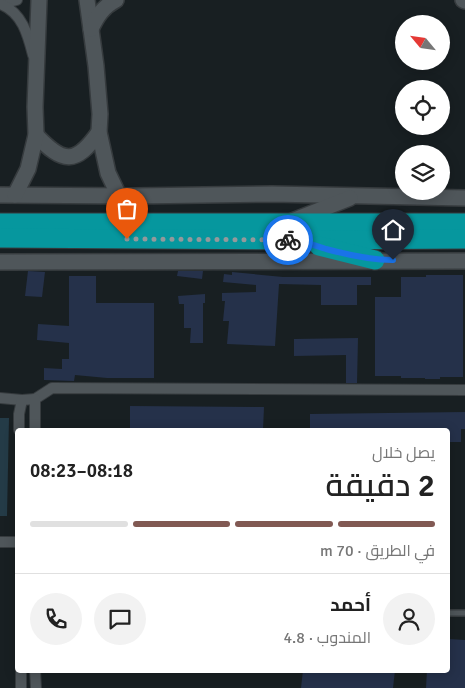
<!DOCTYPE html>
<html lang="ar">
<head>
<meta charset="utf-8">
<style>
	:root { --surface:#fff; --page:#f2f2f2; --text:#222; --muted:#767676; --line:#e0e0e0; --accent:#815953 }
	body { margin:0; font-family:Signika,Cairo,sans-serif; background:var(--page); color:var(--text); direction:rtl; height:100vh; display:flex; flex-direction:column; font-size:19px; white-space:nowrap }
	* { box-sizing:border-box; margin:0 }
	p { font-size:16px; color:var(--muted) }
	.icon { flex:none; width:28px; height:28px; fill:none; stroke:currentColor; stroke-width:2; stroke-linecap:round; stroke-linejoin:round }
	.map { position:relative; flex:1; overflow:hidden; direction:ltr }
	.panel { position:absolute; left:15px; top:428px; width:435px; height:245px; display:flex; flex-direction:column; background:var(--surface); border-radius:5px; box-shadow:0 2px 12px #0003; direction:rtl }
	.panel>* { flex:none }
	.needle { width:32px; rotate:299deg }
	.controls { position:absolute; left:395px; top:15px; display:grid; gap:10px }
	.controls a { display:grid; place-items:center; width:55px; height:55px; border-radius:50%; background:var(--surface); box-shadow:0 2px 12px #0003; font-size:25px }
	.pin { position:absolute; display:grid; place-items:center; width:42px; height:42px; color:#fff; margin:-51px -21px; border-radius:50% 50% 50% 0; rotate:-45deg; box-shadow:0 0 5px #0007 }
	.pin .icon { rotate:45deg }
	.courier { position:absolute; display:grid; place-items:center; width:50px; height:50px; margin:-25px; border:4px solid #1a73e8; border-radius:50%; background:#fff; color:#222; box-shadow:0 1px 6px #0007 }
	.summary em { font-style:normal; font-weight:600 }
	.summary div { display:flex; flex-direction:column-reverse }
	.summary { display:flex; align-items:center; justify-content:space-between; height:85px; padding:0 15px }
	h1 { font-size:32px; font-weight:600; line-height:38px }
	.bar { display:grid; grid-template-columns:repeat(4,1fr); gap:8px 5px; align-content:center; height:60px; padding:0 15px }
	.bar i { height:6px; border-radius:4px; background:var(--line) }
	.bar .current { background:var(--accent) }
	.bar p { grid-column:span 4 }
	.line { display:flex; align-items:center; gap:12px; padding:0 15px; border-top:1px solid var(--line) }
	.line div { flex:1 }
	.round { display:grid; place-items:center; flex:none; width:52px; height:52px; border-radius:26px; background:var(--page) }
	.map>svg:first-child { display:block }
	.green { fill:#243b47 }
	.building { fill:#25314a }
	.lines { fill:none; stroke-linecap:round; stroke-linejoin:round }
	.lane-casing { stroke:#363b3e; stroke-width:8 }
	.street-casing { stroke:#363b3e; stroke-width:12 }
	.secondary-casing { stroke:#363b3e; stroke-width:18 }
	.highway-casing { stroke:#363b3e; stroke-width:21 }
	.lane { stroke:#4f565a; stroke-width:5 }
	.street { stroke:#4f565a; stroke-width:10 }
	.secondary { stroke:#4f565a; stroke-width:15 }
	.highway { stroke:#06979e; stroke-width:19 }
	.done { stroke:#93999b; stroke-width:5; stroke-dasharray:0 9 }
	.route { stroke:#1a73e8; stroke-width:6 }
</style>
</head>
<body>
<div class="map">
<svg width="465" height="688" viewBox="0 0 465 688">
	<rect width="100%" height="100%" fill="#181f22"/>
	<path class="green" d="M0,418h9l-2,98h-7z"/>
	<g class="building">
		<path d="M28,271l17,1 -3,25 -17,-1z"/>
		<path d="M178,271h25l-1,8 -25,-3z"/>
		<path d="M232,272l51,5h88v8h-14v20h-36v-20l-42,-1 -4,62 -48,-2 2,-23h-6l2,-20h-3v-8l34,-1v-7l-33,-3 1,-8 8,1z"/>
		<path d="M426,275h37v102h-23v2h-15v-1h-24v-2h-26v-79h26v-20h25z"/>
		<path d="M69,276h27v27h58v75h-47l-32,-3 -1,6 -30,-1v-12l18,1v-10h7v-16l-32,-3 1,-16 31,2z"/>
		<path d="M205,294v9h-2v40h-13l1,-15h-7v-24h-5l-1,-8z"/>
		<path d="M358,338l-1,45h-11v-28l-52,1v-17z"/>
		<path d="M130,406l134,1 -1,23h-133z"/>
		<path d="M465,412v17h-4v13h-13v-12h-64v-1l-16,1h-58v-16z"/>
		<path d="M448,639l17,1v48h-39l1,-18h21z"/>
		<path d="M303,670h92l-2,18h-92z"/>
	</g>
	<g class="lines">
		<defs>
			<path id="lane" d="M448,613h17"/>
			<g id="street">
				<path d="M8,0l5,1 4,-1"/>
				<path d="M0,4c22,8 28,31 33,51"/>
				<path d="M0,398l22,2"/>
				<path d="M35,399l17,-11 413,2"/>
				<path d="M19,430v-16l3,-14 13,-1v31"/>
				<path d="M0,542h18"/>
				<path d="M35,670l1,18"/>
				<path d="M21,688v-18"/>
			</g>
			<g id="secondary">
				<path d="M87,0l9,66 4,48 -1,18 9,41 11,23"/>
				<path d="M463,0l2,1"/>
				<path d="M91,29c6,-13 12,-22 25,-29"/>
				<path d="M36,135c27,29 40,30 63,-3"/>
				<path d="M0,195l134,1 138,-2 193,4"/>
				<path d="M15,195l13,-26 8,-34 -1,-28 4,-107"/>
				<path d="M292,221l58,-23"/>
				<path d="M0,262l465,-1"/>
			</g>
			<g id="highway">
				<path d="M0,223h465"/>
				<path d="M0,238l299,2 166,-1"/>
				<path d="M319,246l56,14"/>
			</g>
		</defs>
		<use href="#lane" class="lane-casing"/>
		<use href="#street" class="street-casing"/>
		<use href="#secondary" class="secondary-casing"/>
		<use href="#highway" class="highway-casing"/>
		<use href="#lane" class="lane"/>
		<use href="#street" class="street"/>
		<use href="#secondary" class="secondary"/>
		<use href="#highway" class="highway"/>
	</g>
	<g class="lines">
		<path class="done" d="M127,239l161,1"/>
		<path class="route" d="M288,240c14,0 25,5 38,9 22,6 44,11 67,11"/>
	</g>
</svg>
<div class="controls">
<a><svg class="needle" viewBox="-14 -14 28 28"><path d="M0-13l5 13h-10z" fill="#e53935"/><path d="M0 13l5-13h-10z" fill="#767676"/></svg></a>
<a><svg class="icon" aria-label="locate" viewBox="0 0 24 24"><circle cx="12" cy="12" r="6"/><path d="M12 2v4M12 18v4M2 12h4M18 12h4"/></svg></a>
<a><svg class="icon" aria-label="layers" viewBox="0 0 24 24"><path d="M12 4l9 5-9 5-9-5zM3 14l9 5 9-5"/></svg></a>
</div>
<div class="pin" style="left:127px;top:239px;background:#ea580c"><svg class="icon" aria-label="bag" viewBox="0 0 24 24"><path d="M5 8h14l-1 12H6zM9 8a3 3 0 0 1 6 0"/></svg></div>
<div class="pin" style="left:393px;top:260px;background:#1f2937"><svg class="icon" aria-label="home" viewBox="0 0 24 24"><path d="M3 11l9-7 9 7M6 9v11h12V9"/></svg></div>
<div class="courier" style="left:288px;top:240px"><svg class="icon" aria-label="bike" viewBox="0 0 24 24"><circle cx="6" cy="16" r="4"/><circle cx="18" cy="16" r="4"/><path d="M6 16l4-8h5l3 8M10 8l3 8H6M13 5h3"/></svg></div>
<section class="panel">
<div class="summary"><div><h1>2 دقيقة</h1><p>يصل خلال</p></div><em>08:18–08:23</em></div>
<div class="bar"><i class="current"></i><i class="current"></i><i class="current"></i><i></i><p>في الطريق · 70 m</p></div>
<div class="line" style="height:90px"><a class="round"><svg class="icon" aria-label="person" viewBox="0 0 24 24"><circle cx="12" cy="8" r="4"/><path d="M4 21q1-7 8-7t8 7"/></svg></a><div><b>أحمد</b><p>المندوب · 4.8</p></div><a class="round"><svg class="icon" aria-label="chat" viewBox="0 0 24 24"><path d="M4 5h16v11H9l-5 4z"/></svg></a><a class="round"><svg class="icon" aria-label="phone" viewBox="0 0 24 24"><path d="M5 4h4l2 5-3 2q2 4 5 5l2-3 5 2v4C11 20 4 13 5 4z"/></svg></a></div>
</section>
</div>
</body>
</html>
